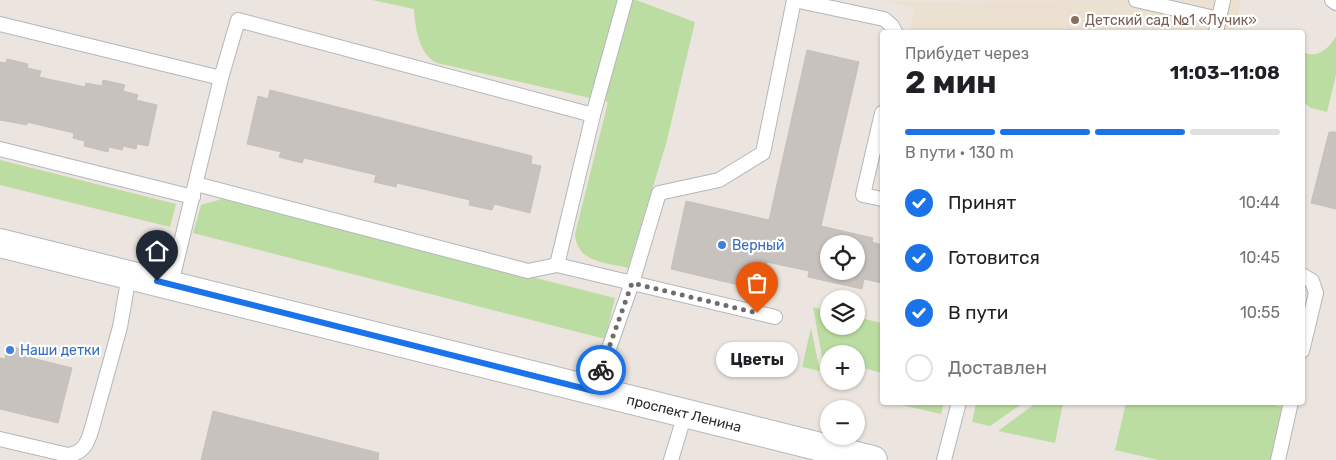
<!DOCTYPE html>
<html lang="ru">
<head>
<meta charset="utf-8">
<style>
	:root { --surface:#fff; --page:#f6f6f6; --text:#202124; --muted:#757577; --line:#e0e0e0; --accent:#1a73e8 }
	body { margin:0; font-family:Rubik,sans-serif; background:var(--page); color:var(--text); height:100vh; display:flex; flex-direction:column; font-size:19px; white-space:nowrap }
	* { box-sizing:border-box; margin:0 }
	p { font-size:16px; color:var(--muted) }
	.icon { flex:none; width:28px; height:28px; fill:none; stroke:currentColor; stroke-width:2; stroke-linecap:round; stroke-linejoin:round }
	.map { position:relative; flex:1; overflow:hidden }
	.drawer { position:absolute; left:880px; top:30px; width:425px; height:375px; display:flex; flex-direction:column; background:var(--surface); border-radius:5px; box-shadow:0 1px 4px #0004 }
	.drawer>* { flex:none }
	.tools { position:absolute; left:820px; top:235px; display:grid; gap:10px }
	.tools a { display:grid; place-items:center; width:45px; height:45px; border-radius:50%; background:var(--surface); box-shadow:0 1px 4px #0004; font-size:25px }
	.pin { position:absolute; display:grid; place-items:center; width:42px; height:42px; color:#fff; margin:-51px -21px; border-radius:50% 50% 50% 0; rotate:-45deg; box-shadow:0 0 5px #0007 }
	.pin .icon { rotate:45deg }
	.courier { position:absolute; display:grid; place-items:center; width:50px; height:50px; margin:-25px; border:4px solid #1a73e8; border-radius:50%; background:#fff; color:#222; box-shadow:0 1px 6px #0007 }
	.bubble { position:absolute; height:35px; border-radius:18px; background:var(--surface); box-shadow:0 1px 4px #0004; font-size:16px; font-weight:700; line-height:35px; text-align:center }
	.headline em { font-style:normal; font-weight:700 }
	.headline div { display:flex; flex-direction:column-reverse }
	.headline { display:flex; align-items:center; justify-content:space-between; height:85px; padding:0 25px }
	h1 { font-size:32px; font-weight:700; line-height:38px }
	.bar { display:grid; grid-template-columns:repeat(4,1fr); gap:8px 5px; align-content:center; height:60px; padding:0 25px }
	.bar i { height:6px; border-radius:4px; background:var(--line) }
	.bar .selected { background:var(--accent) }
	.bar p { grid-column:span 4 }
	ol { padding:0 25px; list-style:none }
	li { display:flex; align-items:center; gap:15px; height:55px }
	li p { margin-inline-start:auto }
	li .icon { padding:5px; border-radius:50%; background:var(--accent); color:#fff; stroke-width:4 }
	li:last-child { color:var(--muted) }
	li i { width:28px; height:28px; border:2px solid var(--line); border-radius:50% }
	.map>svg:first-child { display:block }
	.education { fill:#ece0d0 }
	.green { fill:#bcdda1 }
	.building { fill:#c7c2be; stroke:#c7c0b9; fill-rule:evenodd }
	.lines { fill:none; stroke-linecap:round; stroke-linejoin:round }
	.lane-casing { stroke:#b2b6bd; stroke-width:16 }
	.secondary-casing { stroke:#b2b6bd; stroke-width:30 }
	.lane { stroke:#fff; stroke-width:14 }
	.secondary { stroke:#fff; stroke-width:28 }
	.done { stroke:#6f6c6a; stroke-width:5; stroke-dasharray:0 9 }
	.route { stroke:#1a73e8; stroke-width:6 }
	.education-dot { fill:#8d6e63; stroke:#fff; stroke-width:2 }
	.shop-dot { fill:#3f7fe0; stroke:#fff; stroke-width:2 }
	.labels { text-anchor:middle; stroke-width:4.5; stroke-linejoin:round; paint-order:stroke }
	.education-label { font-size:14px; fill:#785e54; stroke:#fff; text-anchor:start }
	.shop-label { font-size:14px; fill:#366cbe; stroke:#fff; text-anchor:start }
	.street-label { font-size:14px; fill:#2b2b2b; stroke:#fff }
</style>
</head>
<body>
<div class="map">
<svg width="1336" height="460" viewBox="0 0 1336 460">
	<rect width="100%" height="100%" fill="#ece5df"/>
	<path class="education" d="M1241,0l-7,32h-324l5,-24 -30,-7z"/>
	<g class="green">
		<path d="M372,0h264l59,22 -29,122 -38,124c-23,-6 -51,-5 -53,-34l33,-132 -171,-39c-18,-8 -22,-36 -23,-54z"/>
		<path d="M1336,36v39l-9,37 -16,-4 -8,-6v-50c14,7 26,-3 33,-16z"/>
		<path d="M0,160l176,44 -6,23 -170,-42z"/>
		<path d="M222,199l393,99 -10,41 -412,-106 8,-28z"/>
		<path d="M813,307l16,4v15h27v-9l26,6v50l-22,-6 -4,5v-18h-27v20l-4,-1z"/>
		<path d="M811,328l9,43 -18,-4z"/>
		<path d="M893,403h51l-3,11z"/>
		<path d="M976,403v-1l47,1 -33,23 -18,-4z"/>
		<path d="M1036,403h27l-8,40 -57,-12z"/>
		<path d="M1265,403l18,4 -13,53h-112l-43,-10 11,-47z"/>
	</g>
	<g class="building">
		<path d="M807,50l52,12 -38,164 52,12 -1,4 10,3v38l-18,-4 -2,10 -54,-12 1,-6 -42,-9 -7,28 -89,-21 15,-68 83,19zM829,244h27v27h-27z"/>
		<path d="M7,59l21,5 -1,4 14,3 -2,6 46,10 1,-4 16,3 1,-6 22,5 -2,6 15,4 -2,5 21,5 -9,41 -11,-2 -1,5 -13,-3 -1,4 -13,-3 -1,5 -24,-6 1,-5 -12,-3 1,-5 -47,-11v3l-27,-5v-58l6,1z"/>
		<path d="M270,90l262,66 -1,8 10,2 -11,47 -36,-9 -2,6 -23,-5 1,-5 -73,-17 -1,4 -22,-5 2,-7 -72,-17 -2,5 -23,-6 2,-5 -34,-8 11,-48 10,3z"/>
		<path d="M1329,132h7v77l-25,-6z"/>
		<path d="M8,346l22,5 -2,6 44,11 -14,55 -58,-14v-51l5,1z"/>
		<path d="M213,411l166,42 -1,7h-177z"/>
	</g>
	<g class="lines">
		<defs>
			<g id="lane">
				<path d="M794,0l90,19 8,7 3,6"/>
				<path d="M1136,0l83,19"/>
				<path d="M1332,0l4,3"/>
				<path d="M0,24l221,54"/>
				<path d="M1216,32l7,-32"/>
				<path d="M882,113l-19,82 19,4"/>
				<path d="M593,115l32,-115"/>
				<path d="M0,149l193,48"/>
				<path d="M196,184l332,87 29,-6"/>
				<path d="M1302,275l10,6 4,12 -14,58"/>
				<path d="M171,284l50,-206 17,-58 355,95 -36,150 218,52"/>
				<path d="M594,391l38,-108 27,-90 60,-13 44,-27 31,-153"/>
				<path d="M0,439l68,16c16,-2 20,-13 24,-27l28,-101 9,-52"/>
				<path d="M671,460l14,-46"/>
				<path d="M944,460l15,-58"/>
				<path d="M1278,460l13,-58"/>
			</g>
			<g id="secondary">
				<path id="s1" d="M0,243l873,217"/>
			</g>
		</defs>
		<use href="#lane" class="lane-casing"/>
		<use href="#secondary" class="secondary-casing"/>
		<use href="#lane" class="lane"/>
		<use href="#secondary" class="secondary"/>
	</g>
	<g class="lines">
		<path class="done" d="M601,370l31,-87 125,30"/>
		<path class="route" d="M157,281l437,110 7,-21"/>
	</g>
	<circle class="education-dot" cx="1075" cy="20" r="5"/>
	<g class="shop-dot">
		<circle cx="722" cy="245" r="5"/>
		<circle cx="10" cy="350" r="5"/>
	</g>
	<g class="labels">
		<g class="education-label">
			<text x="1085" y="25">Детский сад №1 «Лучик»</text>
		</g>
		<g class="shop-label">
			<text x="732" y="250">Верный</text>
			<text x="20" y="355">Наши детки</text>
		</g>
		<g class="street-label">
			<text dy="5" stroke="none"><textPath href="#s1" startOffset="705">проспект Ленина</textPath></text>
		</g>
	</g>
</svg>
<div class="tools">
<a><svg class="icon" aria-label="locate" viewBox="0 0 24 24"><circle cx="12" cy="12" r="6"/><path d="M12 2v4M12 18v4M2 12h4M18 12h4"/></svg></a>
<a><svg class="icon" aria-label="layers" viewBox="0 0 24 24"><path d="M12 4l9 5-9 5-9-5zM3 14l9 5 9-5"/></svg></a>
<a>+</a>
<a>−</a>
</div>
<div class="pin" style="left:757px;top:313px;background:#ea580c"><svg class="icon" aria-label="bag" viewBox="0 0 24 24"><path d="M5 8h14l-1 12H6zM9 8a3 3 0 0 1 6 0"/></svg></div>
<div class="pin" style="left:157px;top:281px;background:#1f2937"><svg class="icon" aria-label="home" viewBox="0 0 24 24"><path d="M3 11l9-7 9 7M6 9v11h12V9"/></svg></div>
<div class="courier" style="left:601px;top:370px"><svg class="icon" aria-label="bike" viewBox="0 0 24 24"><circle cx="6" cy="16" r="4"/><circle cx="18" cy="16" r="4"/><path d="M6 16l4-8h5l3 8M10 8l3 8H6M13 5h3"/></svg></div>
<div class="bubble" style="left:716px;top:342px;width:82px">Цветы</div>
<section class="drawer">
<div class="headline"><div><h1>2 мин</h1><p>Прибудет через</p></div><em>11:03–11:08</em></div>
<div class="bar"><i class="selected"></i><i class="selected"></i><i class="selected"></i><i></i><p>В пути · 130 m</p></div>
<ol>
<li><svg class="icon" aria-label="check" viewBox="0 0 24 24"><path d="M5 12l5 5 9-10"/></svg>Принят<p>10:44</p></li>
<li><svg class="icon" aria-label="check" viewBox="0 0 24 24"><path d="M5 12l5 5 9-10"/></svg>Готовится<p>10:45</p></li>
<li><svg class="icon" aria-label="check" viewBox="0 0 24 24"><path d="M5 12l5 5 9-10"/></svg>В пути<p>10:55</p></li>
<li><i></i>Доставлен</li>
</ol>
</section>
</div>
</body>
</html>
